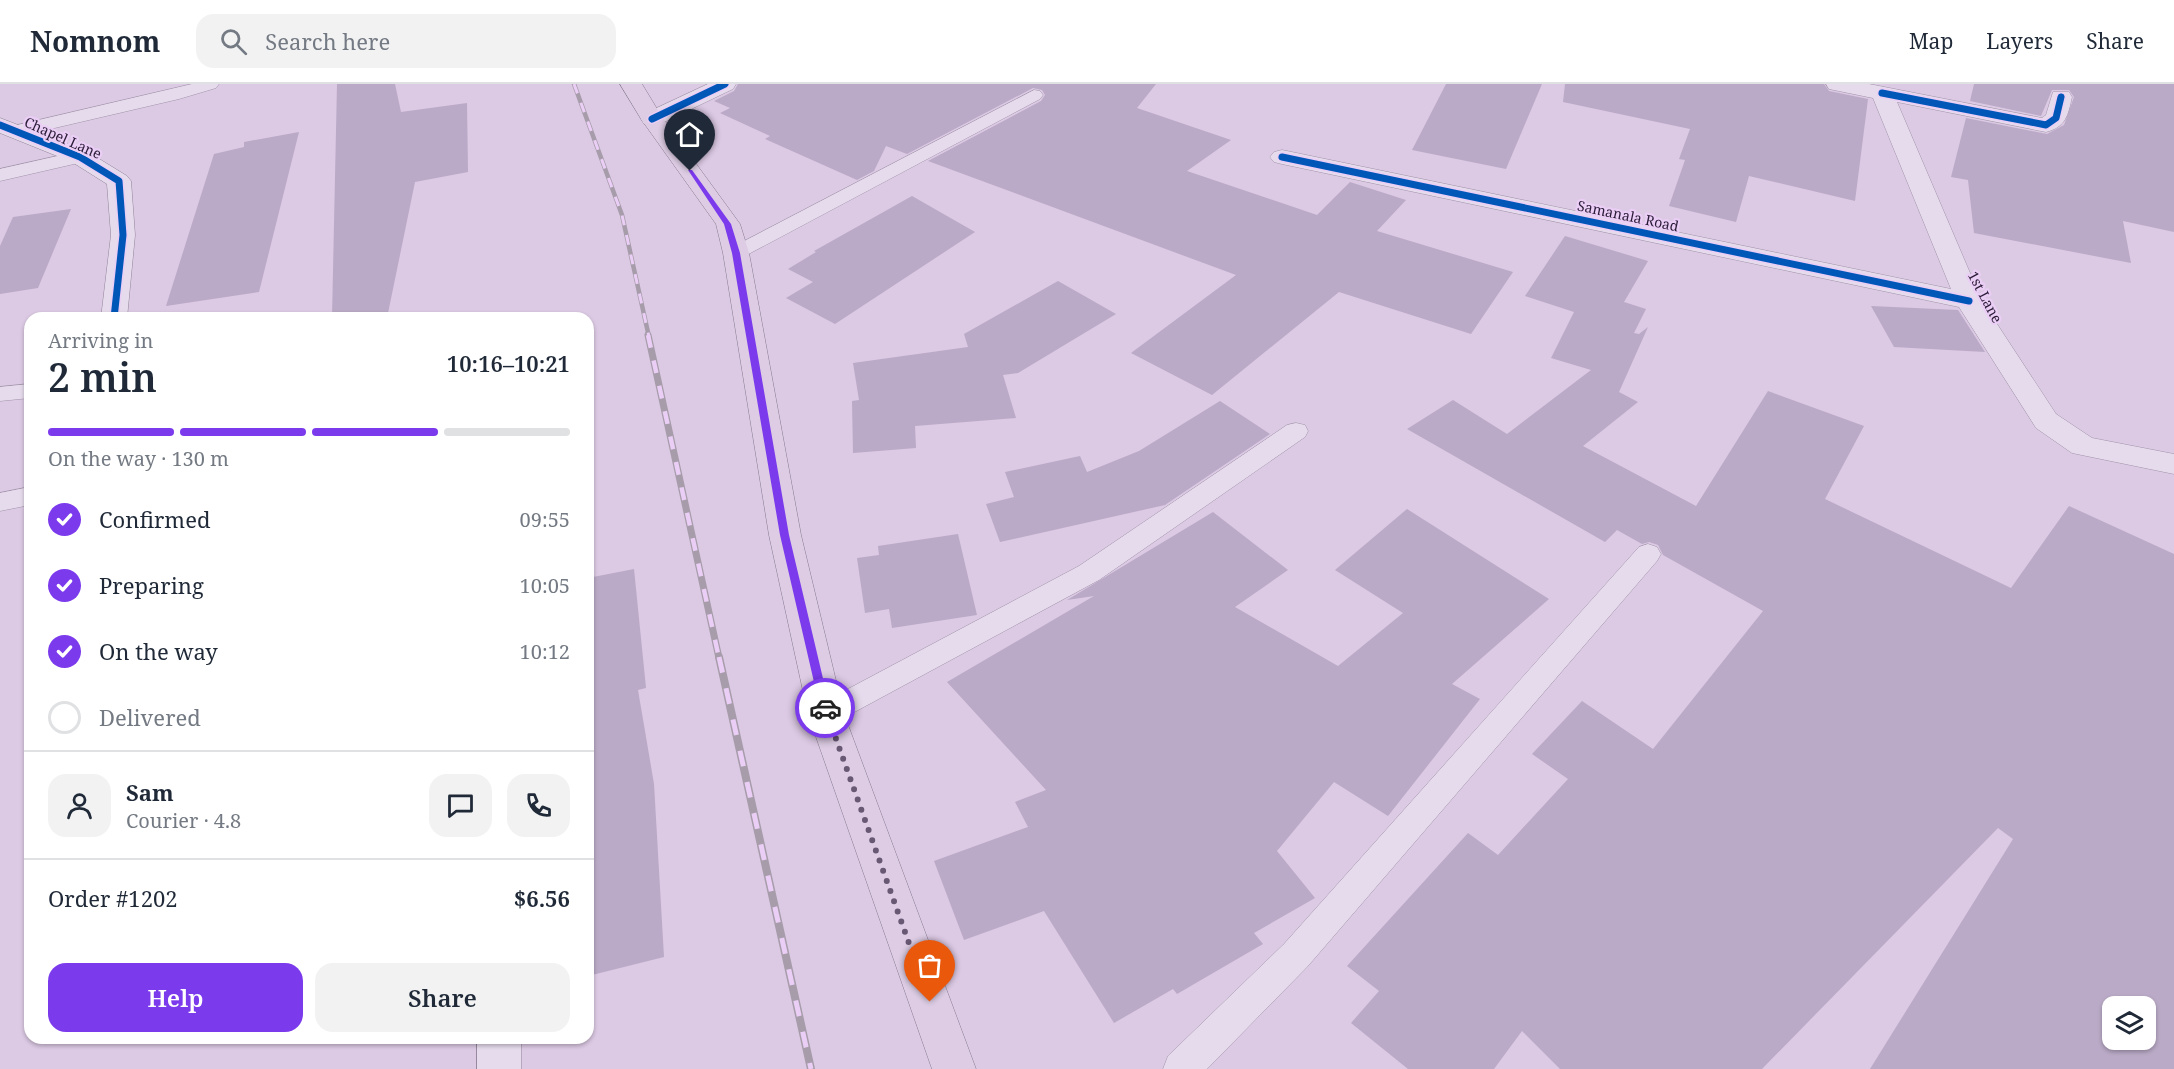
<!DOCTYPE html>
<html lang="en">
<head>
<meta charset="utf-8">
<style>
	:root { --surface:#fff; --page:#f2f2f3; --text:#1f2937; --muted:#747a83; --line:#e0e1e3; --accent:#7c3aed }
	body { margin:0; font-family:"Noto Serif",serif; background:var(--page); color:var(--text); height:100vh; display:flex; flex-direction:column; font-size:22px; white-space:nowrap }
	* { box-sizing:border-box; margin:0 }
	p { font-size:20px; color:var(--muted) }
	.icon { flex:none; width:33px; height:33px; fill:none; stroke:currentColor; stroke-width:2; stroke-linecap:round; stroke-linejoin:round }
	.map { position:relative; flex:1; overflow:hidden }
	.drawer { position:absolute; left:24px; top:228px; width:570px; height:732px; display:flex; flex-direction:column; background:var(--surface); border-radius:18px; box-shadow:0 2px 4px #0004 }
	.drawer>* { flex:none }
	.fabs { position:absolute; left:2102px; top:912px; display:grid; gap:12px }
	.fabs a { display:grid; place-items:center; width:54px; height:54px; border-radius:12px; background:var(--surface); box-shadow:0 2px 4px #0004; font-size:30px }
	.pin { position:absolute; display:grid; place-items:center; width:51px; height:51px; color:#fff; margin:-62px -26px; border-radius:50% 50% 50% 0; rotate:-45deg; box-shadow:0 0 6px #0007 }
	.pin .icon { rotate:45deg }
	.courier { position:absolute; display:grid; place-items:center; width:60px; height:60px; margin:-30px; border:4px solid #7c3aed; border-radius:50%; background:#fff; color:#222; box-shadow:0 2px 8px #0007 }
	.headline em { font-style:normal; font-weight:600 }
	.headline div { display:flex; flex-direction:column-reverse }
	.headline { display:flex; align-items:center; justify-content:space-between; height:102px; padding:0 24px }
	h1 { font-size:39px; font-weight:600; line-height:45px }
	.bar { display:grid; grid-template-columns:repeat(4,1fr); gap:9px 6px; align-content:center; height:72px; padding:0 24px }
	.bar i { height:8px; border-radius:4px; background:var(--line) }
	.bar .on { background:var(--accent) }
	.bar p { grid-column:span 4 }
	.line { display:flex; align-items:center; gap:15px; padding:0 24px; border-top:2px solid var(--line) }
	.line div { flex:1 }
	.round { display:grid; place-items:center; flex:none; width:63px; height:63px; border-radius:18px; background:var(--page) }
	ol { padding:0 24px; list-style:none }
	li { display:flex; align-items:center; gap:18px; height:66px }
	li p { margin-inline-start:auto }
	li .icon { padding:6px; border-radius:50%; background:var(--accent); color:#fff; stroke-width:4 }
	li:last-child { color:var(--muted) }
	li i { width:33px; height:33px; border:3px solid var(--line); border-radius:50% }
	.primary-button { display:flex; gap:12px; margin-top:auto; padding:12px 24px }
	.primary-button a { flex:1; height:69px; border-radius:18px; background:var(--accent); color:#fff; font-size:24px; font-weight:600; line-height:69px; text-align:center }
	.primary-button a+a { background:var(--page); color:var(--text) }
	header { display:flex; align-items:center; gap:36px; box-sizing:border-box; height:84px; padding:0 30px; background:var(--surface); border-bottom:2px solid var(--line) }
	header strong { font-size:28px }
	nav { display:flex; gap:33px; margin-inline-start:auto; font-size:21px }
	.search { width:420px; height:54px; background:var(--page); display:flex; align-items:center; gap:15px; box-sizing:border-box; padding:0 21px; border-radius:18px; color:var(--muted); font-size:22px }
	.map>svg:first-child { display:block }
	.building { fill:#baaac7; fill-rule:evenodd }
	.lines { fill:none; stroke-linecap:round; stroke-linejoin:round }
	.lane-casing { stroke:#a193a9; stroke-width:1 }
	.street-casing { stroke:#a193a9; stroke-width:1 }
	.secondary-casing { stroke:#908398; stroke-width:1 }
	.primary-casing { stroke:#867a8e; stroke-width:1 }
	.lane { fill:#e6dbec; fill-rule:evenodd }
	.street { fill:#e6dbec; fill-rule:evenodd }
	.secondary { fill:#e6dbec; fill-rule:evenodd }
	.primary { fill:#ddcce4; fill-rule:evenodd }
	.rail-far2-casing { stroke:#a69caa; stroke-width:4.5 }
	.rail-far1-casing { stroke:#a69caa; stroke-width:7 }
	.rail-casing { stroke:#a69caa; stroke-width:8 }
	.rail-far2 { stroke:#ebcef6; stroke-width:3; stroke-dasharray:10; stroke-linecap:butt }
	.rail-far1 { stroke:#ebcef6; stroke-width:4.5; stroke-dasharray:13; stroke-linecap:butt }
	.rail { stroke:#ebcef6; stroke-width:5; stroke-dasharray:16; stroke-linecap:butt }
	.cycleway-casing { stroke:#ebcef6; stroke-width:10 }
	.cycleway { stroke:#0057b8; stroke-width:7 }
	.route { fill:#7c3aed }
	.done { stroke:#685873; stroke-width:6; stroke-dasharray:0 10.8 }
	.labels { text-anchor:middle; stroke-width:4.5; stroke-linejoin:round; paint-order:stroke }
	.far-street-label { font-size:14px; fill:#291b36; stroke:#ebcef6 }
</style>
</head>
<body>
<header>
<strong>Nomnom</strong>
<div class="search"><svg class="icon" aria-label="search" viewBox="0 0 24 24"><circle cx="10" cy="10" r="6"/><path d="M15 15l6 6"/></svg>Search here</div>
<nav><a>Map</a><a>Layers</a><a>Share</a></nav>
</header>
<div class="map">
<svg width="2174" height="985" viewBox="0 0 2174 985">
	<rect width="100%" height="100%" fill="#dcc9e4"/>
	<g class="building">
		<path d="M337,0h58l6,28 66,-9 1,69 -53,10 -28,136h-55z"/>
		<path d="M738,0h418l-19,24 94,32 -44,31 130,44 33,-33 56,18 -29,31 136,41 -42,62 -132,-42 -127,103 -81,-42 105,-78 -308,-114 113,-60 4,-6 -3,-5 -9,-2 -126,66 -21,-8 -12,25 -17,9 -92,-41 5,-3 -50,-23 10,-5 -16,-7 20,-10z"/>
		<path d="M1446,0h96l-36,85 -94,-19z"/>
		<path d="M1565,0h259l5,7 39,8 -13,102 -106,-25 -13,46 -67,-16 16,-46 -6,-1 11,-30 -127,-27z"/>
		<path d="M1974,0h200v148l-51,-11 8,42 -157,-30 -6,-53 -17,-3 15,-59 81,16 17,-9 10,-28 -5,-7h-17l-11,26 -71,-15z"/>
		<path d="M299,48l-40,160 -93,14 48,-152 30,-7v-5z"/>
		<path d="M912,112l63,36 -140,92 -49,-26 27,-16 -25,-13 28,-17 -2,-1z"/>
		<path d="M71,125l-33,79 -38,6v-48l13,-29z"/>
		<path d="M1565,152l83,25 -24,41 22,7 -12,24 5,1 9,-7 -29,65 19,10 -55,44 113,60 72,-115 96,35 -39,73 186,89 58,-82 105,48v515h-304l143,-230 -15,-11 -236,241h-202l-38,-38 -28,38h-86l-57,-46 28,-32 -32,-25 121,-133 30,22 70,-76 -36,-25 50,-53 71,48 110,-138 -100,-56 -5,-10 -9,-3 -7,2 -25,-14 -12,12 -198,-113 46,-29 54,34 84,-64 -40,-12 23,-46 -49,-16zM2112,922h33v34h-33z"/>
		<path d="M1058,197l58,33 -98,59 -15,2 13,43 -101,8 1,22 -63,5 -1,-52 7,-1 -6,-37 115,-16 -4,-13z"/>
		<path d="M1871,222l87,4 27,42 -91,-5z"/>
		<path d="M1220,317l50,33 -105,71 -165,37 -14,-38 28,-7 -9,-25 75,-16 7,16 52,-21z"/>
		<path d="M1407,425l142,90 -97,85 28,15 -92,117 -54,-34 -57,69 38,47 -61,35 9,11 -86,50 -4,-5 -59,34 -70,-112 -80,29 -30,-79 94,-34 -13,-25 31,-12 -99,-108 147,-86 -27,4 146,-88 75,58 -53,37 103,59 65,-53 -68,-43z"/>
		<path d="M958,450l19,81 -85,13 -3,-19 -24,4 -8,-55 22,-3 -1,-9z"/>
		<path d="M634,485l12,119 -8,2 16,94 10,173 -76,19v-398z"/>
	</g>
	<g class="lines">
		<defs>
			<g id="lane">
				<path d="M192,0h27l-3,4 -37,11 -163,38 -9,-6 2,-4z"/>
				<path d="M1034,6l6,1 3,4 -3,4 -297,158h-14l-3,-4 3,-4z"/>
				<path d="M80,67l9,6 -2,4 -87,20v-12z"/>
				<path d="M30,300v14l-30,3v-14z"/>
				<path d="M1296,339l9,2 3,6 -3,6 -206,143 -263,142 -10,4 -10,-4 -5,-8 5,-8 263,-140 208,-141z"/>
				<path d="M30,403v18l-30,6v-18z"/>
				<path d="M1648,460l9,3 4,7 -4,7 -349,405 -101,103h-44l5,-13 116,-112 355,-397z"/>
			</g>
			<g id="street">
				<path d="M708,0h28l-3,5 -73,35h-16l-3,-5 3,-5z"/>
				<path d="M1826,0h43l173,34 4,-3 7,-23h16l3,5c-4,18 -6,30 -26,35l-149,-30 85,199 74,113 36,24 82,16v20l-102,-21 -36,-25 -77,-121 -677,-143 -8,-2 -4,-5 4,-5 8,-2 669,139 -78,-191 -44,-9z"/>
			</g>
			<g id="secondary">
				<path d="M0,34l88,34 39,24 4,5 4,54 -8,83h-26l10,-83 -4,-51 -35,-22 -72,-29z"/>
				<rect x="477" y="954" width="44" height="31"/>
			</g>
			<path id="primary" d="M620,0h22l20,33 78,107 9,29 52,282 43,179 132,355h-44l-124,-355 -39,-179 -46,-282 -7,-29 -75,-105z"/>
		</defs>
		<use href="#lane" class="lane-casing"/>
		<use href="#street" class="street-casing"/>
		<use href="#secondary" class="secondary-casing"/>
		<use href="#primary" class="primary-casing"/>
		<use href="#lane" class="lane"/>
		<use href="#street" class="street"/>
		<use href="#secondary" class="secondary"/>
		<use href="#primary" class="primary"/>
		<defs>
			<path id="rail-far2" d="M574,0l48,131 27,122"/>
			<path id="rail-far1" d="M648,251l71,323"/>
			<path id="rail" d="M719,573l92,412"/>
		</defs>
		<use href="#rail-far2" class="rail-far2-casing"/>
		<use href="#rail-far1" class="rail-far1-casing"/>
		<use href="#rail" class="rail-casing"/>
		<use href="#rail-far2" class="rail-far2"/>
		<use href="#rail-far1" class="rail-far1"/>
		<use href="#rail" class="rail"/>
		<defs>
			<g id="cycleway">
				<path d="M1882,9l164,32 10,-7 5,-21"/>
				<path d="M652,35l73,-35"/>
				<path d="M0,41l80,32 39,24 4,54 -9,83"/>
				<path d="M1282,73l687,144"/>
			</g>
		</defs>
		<use href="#cycleway" class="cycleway-casing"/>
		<use href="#cycleway" class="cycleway"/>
	</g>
	<path class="route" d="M688,86h4l39,54 9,29 49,282 41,173 -5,4 -5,-4 -40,-173 -48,-282 -8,-29z"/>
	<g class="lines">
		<path class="done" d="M825,624l105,294"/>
	</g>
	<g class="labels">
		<g class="far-street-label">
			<text transform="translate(63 54) rotate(24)" y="5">Chapel Lane</text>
			<text transform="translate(1628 132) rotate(12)" y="5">Samanala Road</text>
			<text transform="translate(1985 213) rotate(62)" y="5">1st Lane</text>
		</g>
	</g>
</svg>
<div class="fabs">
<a><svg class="icon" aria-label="layers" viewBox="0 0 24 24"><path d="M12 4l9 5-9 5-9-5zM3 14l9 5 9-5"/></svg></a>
</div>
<div class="pin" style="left:930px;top:918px;background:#ea580c"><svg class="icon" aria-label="bag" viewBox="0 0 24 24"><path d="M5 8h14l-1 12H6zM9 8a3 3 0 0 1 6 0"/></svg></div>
<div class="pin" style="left:690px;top:87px;background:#1f2937"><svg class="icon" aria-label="home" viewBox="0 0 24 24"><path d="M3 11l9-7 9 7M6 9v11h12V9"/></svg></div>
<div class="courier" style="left:825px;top:624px"><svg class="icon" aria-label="car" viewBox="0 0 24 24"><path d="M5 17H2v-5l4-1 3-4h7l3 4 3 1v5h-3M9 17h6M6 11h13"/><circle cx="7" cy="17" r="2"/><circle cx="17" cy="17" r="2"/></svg></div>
<section class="drawer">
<div class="headline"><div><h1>2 min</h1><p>Arriving in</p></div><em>10:16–10:21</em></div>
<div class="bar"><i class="on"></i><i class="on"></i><i class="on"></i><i></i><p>On the way · 130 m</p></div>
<ol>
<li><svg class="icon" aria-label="check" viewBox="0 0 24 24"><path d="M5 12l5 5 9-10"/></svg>Confirmed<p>09:55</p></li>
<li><svg class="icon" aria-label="check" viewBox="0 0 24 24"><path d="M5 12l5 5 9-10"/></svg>Preparing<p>10:05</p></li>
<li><svg class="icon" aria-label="check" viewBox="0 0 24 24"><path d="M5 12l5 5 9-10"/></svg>On the way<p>10:12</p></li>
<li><i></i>Delivered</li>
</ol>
<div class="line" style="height:108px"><a class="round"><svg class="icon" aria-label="person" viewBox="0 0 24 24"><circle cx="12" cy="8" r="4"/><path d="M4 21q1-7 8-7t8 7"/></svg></a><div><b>Sam</b><p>Courier · 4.8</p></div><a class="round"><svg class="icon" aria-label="chat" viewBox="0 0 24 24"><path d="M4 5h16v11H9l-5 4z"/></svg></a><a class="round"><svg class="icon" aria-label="phone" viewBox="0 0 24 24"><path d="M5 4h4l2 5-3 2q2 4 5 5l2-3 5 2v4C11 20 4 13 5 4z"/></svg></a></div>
<div class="line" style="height:78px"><div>Order #1202</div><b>$6.56</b></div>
<div class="primary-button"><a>Help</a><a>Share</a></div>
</section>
</div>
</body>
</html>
